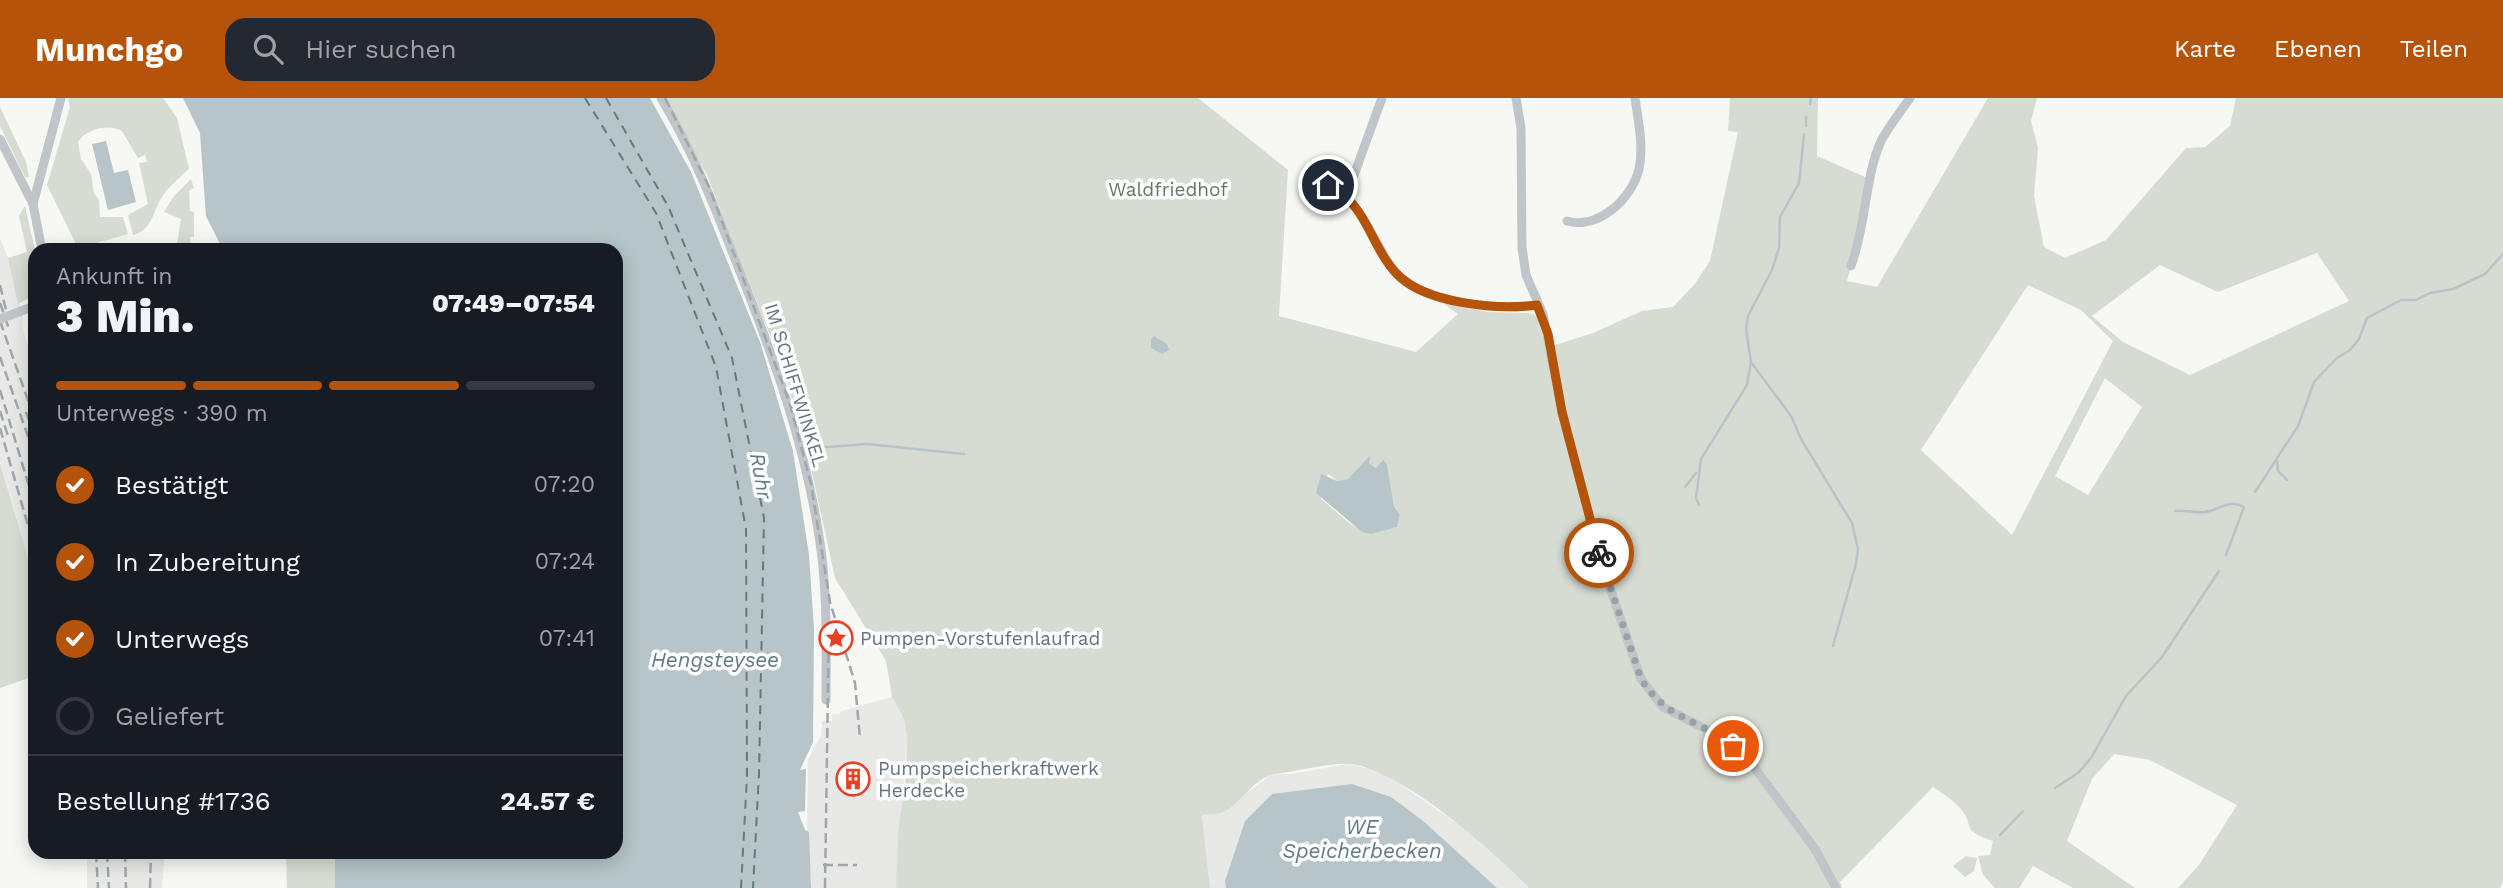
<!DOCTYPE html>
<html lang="de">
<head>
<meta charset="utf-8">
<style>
	:root { --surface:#171b24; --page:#242831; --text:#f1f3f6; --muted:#9ea1a6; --line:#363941; --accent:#b45309 }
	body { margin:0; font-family:"Work Sans",sans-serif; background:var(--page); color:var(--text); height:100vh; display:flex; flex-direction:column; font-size:26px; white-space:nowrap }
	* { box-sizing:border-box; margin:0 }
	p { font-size:23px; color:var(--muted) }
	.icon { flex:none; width:38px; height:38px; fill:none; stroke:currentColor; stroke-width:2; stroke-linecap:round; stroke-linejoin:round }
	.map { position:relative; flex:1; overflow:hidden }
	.sheet { position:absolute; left:28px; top:145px; width:595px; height:616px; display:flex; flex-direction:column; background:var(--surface); border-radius:21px; box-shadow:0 4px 18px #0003 }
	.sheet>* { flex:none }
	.pin { position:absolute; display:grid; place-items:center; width:60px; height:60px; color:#fff; margin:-30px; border:4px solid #fff; border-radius:50%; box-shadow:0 2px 7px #0007 }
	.courier { position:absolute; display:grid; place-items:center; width:70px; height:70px; margin:-35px; border:5px solid #b45309; border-radius:50%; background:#fff; color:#222; box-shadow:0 2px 9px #0007 }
	.summary em { font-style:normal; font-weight:800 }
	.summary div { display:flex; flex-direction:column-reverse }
	.summary { display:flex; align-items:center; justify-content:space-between; height:119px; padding:0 28px }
	h1 { font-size:46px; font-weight:800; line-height:52px }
	.bar { display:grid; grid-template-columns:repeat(4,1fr); gap:10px 7px; align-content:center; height:84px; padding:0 28px }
	.bar i { height:9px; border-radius:5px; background:var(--line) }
	.bar .selected { background:var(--accent) }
	.bar p { grid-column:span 4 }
	.line { display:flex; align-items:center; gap:18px; padding:0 28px; border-top:2px solid var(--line) }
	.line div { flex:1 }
	ol { padding:0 28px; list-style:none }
	li { display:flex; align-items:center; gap:21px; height:77px }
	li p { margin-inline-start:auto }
	li .icon { padding:7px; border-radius:50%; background:var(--accent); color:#fff; stroke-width:4 }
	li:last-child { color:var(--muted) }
	li i { width:38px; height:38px; border:4px solid var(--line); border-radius:50% }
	header { display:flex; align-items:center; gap:42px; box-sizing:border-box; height:98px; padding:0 35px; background:var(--accent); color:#fff }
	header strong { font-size:33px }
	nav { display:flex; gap:38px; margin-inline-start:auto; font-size:24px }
	.search { width:490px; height:63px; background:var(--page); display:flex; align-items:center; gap:18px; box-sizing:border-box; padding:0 24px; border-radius:21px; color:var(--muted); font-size:26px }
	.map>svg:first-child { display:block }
	.built { fill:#e8e8e7 }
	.green { fill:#d7dcd3; fill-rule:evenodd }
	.water { fill:#b7c5c8; fill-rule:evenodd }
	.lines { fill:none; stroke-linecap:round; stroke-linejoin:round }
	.stream { stroke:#b7c5c8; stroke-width:2.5 }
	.ferry { stroke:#617b82; stroke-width:2; stroke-dasharray:9 7; stroke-linecap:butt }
	.minor { stroke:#bfc5c8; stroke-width:9 }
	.rail { stroke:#9ea7ac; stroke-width:2.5; stroke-dasharray:10 5; stroke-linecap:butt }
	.minor-bridge { stroke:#bfc5c8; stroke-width:9 }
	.done { stroke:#96a2a8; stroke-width:7; stroke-dasharray:0 12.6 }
	.route { stroke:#b45309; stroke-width:9 }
	.labels { text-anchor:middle; stroke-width:7; stroke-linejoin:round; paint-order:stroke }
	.park-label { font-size:19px; fill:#667760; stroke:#fff }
	.street-label { font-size:19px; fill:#61757f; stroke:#fff }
	.poi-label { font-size:19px; fill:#61757f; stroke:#fff; text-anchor:start }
	.water-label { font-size:21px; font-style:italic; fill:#617b82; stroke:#fff }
</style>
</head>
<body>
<header>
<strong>Munchgo</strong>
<div class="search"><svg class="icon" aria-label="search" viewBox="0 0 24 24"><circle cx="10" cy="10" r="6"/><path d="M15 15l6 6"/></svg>Hier suchen</div>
<nav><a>Karte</a><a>Ebenen</a><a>Teilen</a></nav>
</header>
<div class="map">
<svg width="2503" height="790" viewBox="0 0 2503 790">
	<rect width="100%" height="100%" fill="#f7f7f4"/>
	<g class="built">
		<path d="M0,140l8,20 15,59v13l12,36v215l-35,-120z"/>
		<path d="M892,599l12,22 3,19 -11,150h-85l-4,-61 1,-68 13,-24 1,-14h10v-7h8l1,-3z"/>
		<path d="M1348,666l35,8 20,14 79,55 47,47h-319l-8,-73 21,-3 48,-38h20z"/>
		<path d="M87,754h78l-3,36h-75z"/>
	</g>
	<g class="green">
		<path d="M68,0h95l14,20 12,51c-10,9 -20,17 -27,28 -10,15 -9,33 -29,38l-5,-20 20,-11 -9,-41 8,-1 -2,-7 -7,3 -16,-27c-14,-8 -36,-2 -44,11l3,17 10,15 3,19 5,7 1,17h23l5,17 -50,14 -31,-63 23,-78z"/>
		<path d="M664,0h534l90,72 -9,146 137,36 42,-38 -18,-13 47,11 42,1 8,3 9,32 47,-15 49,-22 31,-4 21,-22 16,-24 28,-129 -10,-1 2,-33h88l-1,58 55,24 -25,101 30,6 111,-189h49l-6,23 7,27 -4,48 10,51 21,11 41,-18 80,-92 19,-1 25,-21 6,-28h267v784l-3,6h-322l21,-23 38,-60 -87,-45 -36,-6 -22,25 -25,62 68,47h-62l-40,-22 -14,22h-24l-12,-13 -5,-19 12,-1 3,-14c-34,-11 -17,-15 -33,-33 -7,-8 -18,-15 -27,-21l-93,95 2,6h-313c-33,-35 -134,-124 -182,-124 -19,-1 -53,8 -73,10 -19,3 -34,31 -51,38 -6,3 -15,2 -21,3l8,73h-314l2,-55 8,-58 1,-37 -3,-19 -12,-22 -6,-36 -51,-83 -22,-101 -28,-103 -78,-199zM2317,155l32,48 -159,74 -67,-33 -31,-26 68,-51 58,27zM2028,187l53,25 32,31 -101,194 -91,-85zM2105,280l37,29 -54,88 -33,-19zM1369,358v7l8,5 5,-7 5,3 7,42 6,9 -3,12c-42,12 -44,-3 -76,-28l7,-25 9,7 11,-2z"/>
		<path d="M0,9l26,55 3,15h-4l-25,-51z"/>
		<path d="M191,81l3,9 -5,3 1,20 4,1v25h-4l1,13h-15l5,-31 -17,-7 10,-16z"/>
		<path d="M25,108l10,44v45l-17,9 -10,-46 19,-6 -8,-36z"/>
		<path d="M0,365l35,118v95l-35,12z"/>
		<path d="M286,754h49v36h-48z"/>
		<path d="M1966,758l11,2 -3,13 -9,6 -12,-11z"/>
	</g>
	<g class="water">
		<path d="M183,0h467l41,74 69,170 33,109 16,104 5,74 -1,113 -13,28 6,-1 -1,42 -7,1 7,18 4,2 2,56h-476v-36h281v-602h-393l-17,-34 -6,-83z"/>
		<path d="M106,43l8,32 14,-3 8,32 -28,8 -16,-66z"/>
		<path d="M1154,238l13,8 2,6 -7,4 -11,-6v-9z"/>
		<path d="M1370,357l-1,8 7,5 7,-8 4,4 7,42 6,9 -3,12 -26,7 -9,-2 -46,-39 5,-19 16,7 11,-2z"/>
		<path d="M1352,686l39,13 31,23 75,68h-271l-1,-7 20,-60 27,-27zM1308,743l7,10 -5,6 -6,1 -7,-10 4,-5z"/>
	</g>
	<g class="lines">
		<g class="stream">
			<path d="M1810,6l1,-6"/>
			<path d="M1806,28v-9"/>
			<path d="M1751,264l40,54 10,23 51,84 6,26 -2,15 -23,82"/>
			<path d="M814,350l53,-4 97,10"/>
			<path d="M2277,362l1,11 9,9"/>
			<path d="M1685,389l11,-14"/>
			<path d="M2255,394l43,-66 16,-44 23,-24 13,-8 9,-11 8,-21 34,-18h15l14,-7 23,-4 32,-15 18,-20"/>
			<path d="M1699,407l-3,-7 5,-39 46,-74 4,-23 -5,-33 2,-13 24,-46 7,-22 1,-31 19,-34 5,-49"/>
			<path d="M2175,413c10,-1 20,2 30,1 15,-2 25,-14 39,-5l-18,48"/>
			<path d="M2055,690l23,-15 13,-15 35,-62 36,-39 57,-86"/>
			<path d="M2000,737l23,-24"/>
		</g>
		<g class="ferry">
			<path d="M585,0l71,115 60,154 30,162 1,247 -6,112"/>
			<path d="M606,0l62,108 64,152 32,160 -5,255 -6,115"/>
		</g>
		<g class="minor">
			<path d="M661,0c34,57 57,117 81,179 33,84 63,169 77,259 9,55 7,109 7,164"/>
			<path d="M1516,0l5,30 1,120 4,27 17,39 19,98 40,152 39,115 22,28 58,30 27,22 67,90 21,39"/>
			<path d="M0,41l33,65 9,46"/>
			<path d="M1309,75c11,8 26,14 36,23 20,17 33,55 50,76 26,32 104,38 142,33"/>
			<path d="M1346,99l36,-99"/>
			<path d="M33,106l28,-106"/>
			<path d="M1567,123c31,9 65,-22 72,-52 5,-23 -1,-49 -4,-71"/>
			<path d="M1851,168c15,-39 14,-92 31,-127 8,-14 19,-28 28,-41"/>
			<path d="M21,213l14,-5"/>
		</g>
		<g class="rail">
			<path d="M665,0l44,89 81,217 21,80 19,118 25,81 5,56"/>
			<path d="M0,187l6,25"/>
			<path d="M0,205l9,26"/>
			<path d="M0,223l35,99"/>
			<path d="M0,259l35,99"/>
			<path d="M0,292l35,116"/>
			<path d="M0,313l8,25"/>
			<path d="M26,314l9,26"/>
			<path d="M0,330l35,122"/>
			<path d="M96,754l2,36"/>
			<path d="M107,754l2,36"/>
			<path d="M125,754l1,36"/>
			<path d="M823,767h34"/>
			<path d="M150,790l1,-36"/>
			<path d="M825,790l4,-270"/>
		</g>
		<path class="minor-bridge" d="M0,221l21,-8"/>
	</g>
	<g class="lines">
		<path class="done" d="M1599,455l42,126c25,40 57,40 92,67"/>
		<path class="route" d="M1328,87c5,4 13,7 18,12 22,20 30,56 51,77 29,30 101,36 140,31l11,29 14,78 37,141"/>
	</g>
	<defs>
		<symbol id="sight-ring" viewBox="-11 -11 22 22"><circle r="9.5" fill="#fff" stroke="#e74124" stroke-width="1.5"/><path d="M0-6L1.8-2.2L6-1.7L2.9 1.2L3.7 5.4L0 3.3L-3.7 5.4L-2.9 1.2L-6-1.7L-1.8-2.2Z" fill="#e74124"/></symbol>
		<symbol id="building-ring" viewBox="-11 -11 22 22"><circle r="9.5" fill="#fff" stroke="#e74124" stroke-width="1.5"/><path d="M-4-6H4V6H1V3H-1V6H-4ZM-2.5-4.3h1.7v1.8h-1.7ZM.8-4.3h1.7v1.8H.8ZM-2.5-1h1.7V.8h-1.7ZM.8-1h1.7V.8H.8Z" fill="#e74124"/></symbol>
	</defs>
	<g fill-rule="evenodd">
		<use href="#sight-ring" x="817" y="521" width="38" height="38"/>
		<use href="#building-ring" x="834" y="662" width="38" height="38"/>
	</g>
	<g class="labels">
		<g class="park-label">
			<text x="1168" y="98">Waldfriedhof</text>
		</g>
		<g class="street-label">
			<text transform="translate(796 287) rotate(73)" y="7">IM SCHIFFWINKEL</text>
		</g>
		<g class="poi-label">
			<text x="860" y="547">Pumpen-Vorstufenlaufrad</text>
			<text x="878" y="677">Pumpspeicherkraftwerk<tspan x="878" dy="22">Herdecke</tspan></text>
		</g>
		<g class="water-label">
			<text transform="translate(761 378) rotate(80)" y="7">Ruhr</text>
			<text x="715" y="569">Hengsteysee</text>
			<text x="1362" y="736">WE<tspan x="1362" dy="24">Speicherbecken</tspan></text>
		</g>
	</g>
</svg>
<div class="pin" style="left:1733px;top:648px;background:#ea580c"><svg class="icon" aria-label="bag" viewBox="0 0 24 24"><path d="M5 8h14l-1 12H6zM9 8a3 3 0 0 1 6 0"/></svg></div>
<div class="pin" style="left:1328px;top:87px;background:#1f2937"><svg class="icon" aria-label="home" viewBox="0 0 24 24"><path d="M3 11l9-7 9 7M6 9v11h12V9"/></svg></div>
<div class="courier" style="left:1599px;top:455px"><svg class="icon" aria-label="bike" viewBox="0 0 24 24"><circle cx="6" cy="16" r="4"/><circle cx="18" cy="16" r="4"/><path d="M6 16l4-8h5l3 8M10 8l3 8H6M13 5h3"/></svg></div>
<section class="sheet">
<div class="summary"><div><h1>3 Min.</h1><p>Ankunft in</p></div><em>07:49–07:54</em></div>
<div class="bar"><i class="selected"></i><i class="selected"></i><i class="selected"></i><i></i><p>Unterwegs · 390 m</p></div>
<ol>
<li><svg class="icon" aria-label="check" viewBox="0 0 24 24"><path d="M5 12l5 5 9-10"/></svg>Bestätigt<p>07:20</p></li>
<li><svg class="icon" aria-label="check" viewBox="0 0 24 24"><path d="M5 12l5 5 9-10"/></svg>In Zubereitung<p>07:24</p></li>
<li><svg class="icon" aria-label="check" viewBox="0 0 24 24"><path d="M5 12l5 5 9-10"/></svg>Unterwegs<p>07:41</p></li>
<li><i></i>Geliefert</li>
</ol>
<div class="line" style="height:91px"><div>Bestellung #1736</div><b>24.57 €</b></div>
</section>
</div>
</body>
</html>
